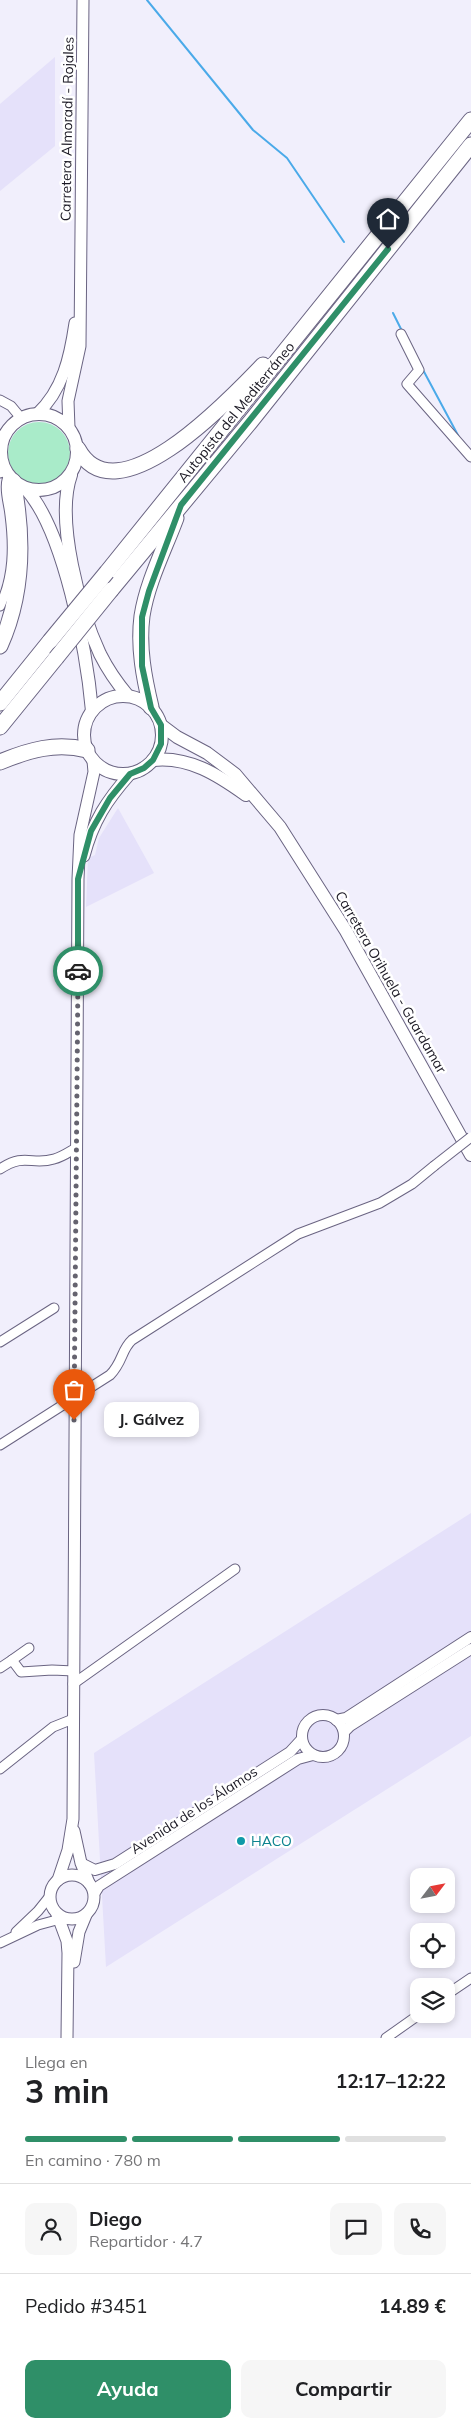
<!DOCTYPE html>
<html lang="es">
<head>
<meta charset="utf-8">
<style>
	:root { --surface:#fff; --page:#f6f6f6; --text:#202124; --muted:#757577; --line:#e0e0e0; --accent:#2f8f68 }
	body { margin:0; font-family:Mulish,sans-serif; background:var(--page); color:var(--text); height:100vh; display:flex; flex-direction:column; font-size:19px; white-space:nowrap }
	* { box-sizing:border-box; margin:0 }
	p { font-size:16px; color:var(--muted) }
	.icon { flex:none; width:28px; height:28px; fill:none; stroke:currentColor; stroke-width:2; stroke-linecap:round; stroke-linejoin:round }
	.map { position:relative; height:2038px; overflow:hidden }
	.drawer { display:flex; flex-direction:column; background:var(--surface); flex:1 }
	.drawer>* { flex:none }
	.needle { width:32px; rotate:58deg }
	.controls { position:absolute; left:410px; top:1868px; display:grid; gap:10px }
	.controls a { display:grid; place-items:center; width:45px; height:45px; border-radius:10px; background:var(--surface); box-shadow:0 2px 8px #0003; font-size:25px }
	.pin { position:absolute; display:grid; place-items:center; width:42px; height:42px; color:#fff; margin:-51px -21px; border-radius:50% 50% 50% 0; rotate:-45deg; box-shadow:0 0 5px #0007 }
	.pin .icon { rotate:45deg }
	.courier { position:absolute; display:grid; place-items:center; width:50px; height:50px; margin:-25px; border:4px solid #2f8f68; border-radius:50%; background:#fff; color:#222; box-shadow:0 1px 6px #0007 }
	.bubble { position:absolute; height:35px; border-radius:10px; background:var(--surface); box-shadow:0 2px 8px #0003; font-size:16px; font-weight:700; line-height:35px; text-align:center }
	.overview em { font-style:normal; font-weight:700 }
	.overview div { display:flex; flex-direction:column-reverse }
	.overview { display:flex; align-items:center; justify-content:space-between; height:85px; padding:0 25px }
	h1 { font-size:32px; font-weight:700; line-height:38px }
	.bar { display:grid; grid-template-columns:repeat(4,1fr); gap:8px 5px; align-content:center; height:60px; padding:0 25px }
	.bar i { height:6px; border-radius:4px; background:var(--line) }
	.bar .on { background:var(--accent) }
	.bar p { grid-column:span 4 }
	.line { display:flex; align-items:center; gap:12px; padding:0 25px; border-top:1px solid var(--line) }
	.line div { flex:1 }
	.round { display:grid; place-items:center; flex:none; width:52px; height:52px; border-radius:10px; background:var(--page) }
	.action { display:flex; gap:10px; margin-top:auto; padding:10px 25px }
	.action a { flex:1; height:58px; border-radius:10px; background:var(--accent); color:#fff; font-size:20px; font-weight:700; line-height:58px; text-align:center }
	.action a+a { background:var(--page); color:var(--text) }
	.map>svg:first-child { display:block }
	.built { fill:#e5e1fa }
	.green { fill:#a9ebc9 }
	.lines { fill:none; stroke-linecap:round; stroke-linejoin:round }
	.stream { stroke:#4baae9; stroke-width:2 }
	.minor-casing { stroke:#6a6482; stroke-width:11 }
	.tertiary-casing { stroke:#6a6482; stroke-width:12 }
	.secondary-casing { stroke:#6a6482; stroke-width:13 }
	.primary-casing { stroke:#6a6482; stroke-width:14 }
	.motorway-casing { stroke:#6a6482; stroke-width:17 }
	.minor { stroke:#fff; stroke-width:9 }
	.tertiary { stroke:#fff; stroke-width:10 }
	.secondary { stroke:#fff; stroke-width:11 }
	.primary { stroke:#fff; stroke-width:12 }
	.motorway { stroke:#fff; stroke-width:15 }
	.minor-bridge-casing { stroke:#6a6482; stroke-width:11; stroke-linecap:butt }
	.motorway-bridge-casing { stroke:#6a6482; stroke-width:17; stroke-linecap:butt }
	.minor-bridge { stroke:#fff; stroke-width:9 }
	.motorway-bridge { stroke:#fff; stroke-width:15 }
	.done { stroke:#65636f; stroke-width:5; stroke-dasharray:0 9 }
	.route { stroke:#2f8f68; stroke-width:6 }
	.culture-dot { fill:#0f9aa8; stroke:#fff; stroke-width:2 }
	.labels { text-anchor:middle; stroke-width:5; stroke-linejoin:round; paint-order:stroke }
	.street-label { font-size:14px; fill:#1a1823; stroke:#fff }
	.culture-label { font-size:14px; fill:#0d838f; stroke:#fff; text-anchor:start }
</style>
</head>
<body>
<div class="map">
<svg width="471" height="2038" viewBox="0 0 471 2038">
	<rect width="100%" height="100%" fill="#f1effc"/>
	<g class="built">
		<path d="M55,57v89l-55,45v-87z"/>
		<path d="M118,808l36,65 -68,34 2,-49 7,-3 4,-17z"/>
		<path d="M471,1513v223l-365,231 -12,-214z"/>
	</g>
	<circle class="green" cx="39" cy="453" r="31"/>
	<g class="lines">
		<g class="stream">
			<path d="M147,0l106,130 34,28 57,84"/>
			<path d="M393,313l9,18"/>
			<path d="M422,368l38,71"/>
		</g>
		<defs>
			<g id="minor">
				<path d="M401,334l18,36 -12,14 64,73"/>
				<path d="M0,400l11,6 10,12"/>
				<path d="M0,473l6,-3"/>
				<path d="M0,606c14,-29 14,-60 10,-91 -1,-11 -6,-25 -3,-35"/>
				<path d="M0,1169c26,-17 31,-3 54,-10 8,-2 15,-7 22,-11"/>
				<path d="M0,1342l54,-34"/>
				<path d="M0,1445l110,-70c13,-13 11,-25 22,-35l166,-106 82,-31 32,-19 22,-18"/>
				<path d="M12,1660l17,-12"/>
				<path d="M0,1668l12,-8 9,12 31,-2 22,1"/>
				<path d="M73,1684l162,-115"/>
				<path d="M0,1769l53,-42 20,-8"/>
				<path d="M16,1932l22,-21 12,-15"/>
				<path d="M0,1943l38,-18 26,-7"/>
				<path d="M446,1995l25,-17"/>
				<path d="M386,2038l34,-24"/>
			</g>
			<g id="tertiary">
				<circle cx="323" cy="1736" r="21"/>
				<path d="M336,1720l10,-2 125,-81"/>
				<path d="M344,1732l6,-6 121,-77"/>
				<path d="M81,1863l14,7 20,-6 175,-112 12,-13"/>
				<path d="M94,1894l5,-8 199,-127 15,-4"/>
			</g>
			<g id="secondary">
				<path d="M37,414c26,-24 33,-57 38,-91"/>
				<path d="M69,428l-1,-27 12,-55 3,-346"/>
				<path d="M84,856c9,-35 23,-56 46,-82"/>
				<path d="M74,1831l7,32 8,20"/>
				<circle cx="72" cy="1897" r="22"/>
				<path d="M58,1880l10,-30 5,-31 5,-940 2,-44 14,-63 -1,-11"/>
				<path d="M57,1914l10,27 1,12 -1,85"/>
				<path d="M74,1962l5,-30 7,-17"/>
			</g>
			<g id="primary">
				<circle cx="39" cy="452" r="38"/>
				<path d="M71,475c-16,45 9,136 29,179 8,16 17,29 28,42"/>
				<path d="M25,488c39,41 62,166 67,223"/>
				<circle cx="123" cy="735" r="39"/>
				<path d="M161,725l16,12 30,16 28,21 45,53 66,104 125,224"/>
				<path d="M153,760c36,-4 65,15 93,35"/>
			</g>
			<g id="motorway">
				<path d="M78,449c39,72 155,-53 185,-84"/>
				<path d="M107,572l364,-452"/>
				<path d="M111,590l140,-169 220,-276"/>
				<path d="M0,646c24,-53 24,-109 13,-165"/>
				<path d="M0,703l50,-62"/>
				<path d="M151,707c-7,-29 -13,-60 -9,-91 5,-33 22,-66 34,-98"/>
				<path d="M0,727l56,-69"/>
				<path d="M0,762c29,-12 56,-20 87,-12"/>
			</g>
		</defs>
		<use href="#minor" class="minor-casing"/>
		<use href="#tertiary" class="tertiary-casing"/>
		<use href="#secondary" class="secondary-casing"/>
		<use href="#primary" class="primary-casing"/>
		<use href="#motorway" class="motorway-casing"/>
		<use href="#minor" class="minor"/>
		<use href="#tertiary" class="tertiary"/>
		<use href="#secondary" class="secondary"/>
		<use href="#primary" class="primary"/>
		<use href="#motorway" class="motorway"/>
		<defs>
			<path id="minor-bridge" d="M434,1166l37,-29"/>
			<g id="motorway-bridge">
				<path d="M50,641l57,-69"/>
				<path d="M56,658l55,-68"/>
			</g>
		</defs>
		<use href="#minor-bridge" class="minor-bridge-casing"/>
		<use href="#motorway-bridge" class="motorway-bridge-casing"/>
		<use href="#minor-bridge" class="minor-bridge"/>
		<use href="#motorway-bridge" class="motorway-bridge"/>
	</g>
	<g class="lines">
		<path class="done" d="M74,1420l4,-449"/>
		<path class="route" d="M78,971v-92l13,-48 19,-33 20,-24 14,-6 9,-8 8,-16v-19l-10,-17 -9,-42v-49l7,-26 32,-86 207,-256"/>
	</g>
	<circle class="culture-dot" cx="241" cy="1841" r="5"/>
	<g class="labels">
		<g class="street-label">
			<text transform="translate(67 129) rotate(-89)" y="5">Carretera Almoradí - Rojales</text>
			<text transform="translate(236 412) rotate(-51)" y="5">Autopista del Mediterráneo</text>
			<text transform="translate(391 982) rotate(60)" y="5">Carretera Orihuela - Guardamar</text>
			<text transform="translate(194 1810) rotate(-33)" y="5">Avenida de los Álamos</text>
		</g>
		<g class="culture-label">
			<text x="251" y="1846">HACO</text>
		</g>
	</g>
</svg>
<div class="controls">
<a><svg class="needle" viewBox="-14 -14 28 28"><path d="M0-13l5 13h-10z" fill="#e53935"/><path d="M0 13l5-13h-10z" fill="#757577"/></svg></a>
<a><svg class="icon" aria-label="locate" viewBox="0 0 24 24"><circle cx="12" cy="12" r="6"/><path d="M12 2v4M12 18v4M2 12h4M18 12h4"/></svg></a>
<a><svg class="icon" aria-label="layers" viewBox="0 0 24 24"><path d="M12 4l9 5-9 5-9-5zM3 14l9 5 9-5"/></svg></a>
</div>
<div class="pin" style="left:74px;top:1420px;background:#ea580c"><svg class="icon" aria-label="bag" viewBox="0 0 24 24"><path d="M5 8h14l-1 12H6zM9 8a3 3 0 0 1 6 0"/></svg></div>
<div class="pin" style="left:388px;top:249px;background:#1f2937"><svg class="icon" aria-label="home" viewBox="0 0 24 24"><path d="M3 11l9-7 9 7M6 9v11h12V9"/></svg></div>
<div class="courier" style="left:78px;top:971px"><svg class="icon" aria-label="car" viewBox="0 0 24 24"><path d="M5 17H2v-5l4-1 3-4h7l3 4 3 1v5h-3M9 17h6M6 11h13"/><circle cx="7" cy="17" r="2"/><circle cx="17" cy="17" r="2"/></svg></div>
<div class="bubble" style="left:104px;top:1402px;width:95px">J. Gálvez</div>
</div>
<section class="drawer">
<div class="overview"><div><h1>3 min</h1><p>Llega en</p></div><em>12:17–12:22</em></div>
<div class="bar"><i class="on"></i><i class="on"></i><i class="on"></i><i></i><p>En camino · 780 m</p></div>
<div class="line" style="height:90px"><a class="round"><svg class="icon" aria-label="person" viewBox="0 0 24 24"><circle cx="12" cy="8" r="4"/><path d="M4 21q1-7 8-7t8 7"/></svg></a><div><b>Diego</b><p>Repartidor · 4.7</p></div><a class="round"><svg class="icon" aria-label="chat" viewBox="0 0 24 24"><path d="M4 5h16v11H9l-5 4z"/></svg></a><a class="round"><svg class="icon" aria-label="phone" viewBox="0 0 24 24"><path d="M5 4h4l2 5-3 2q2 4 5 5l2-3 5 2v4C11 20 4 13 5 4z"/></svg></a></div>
<div class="line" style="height:65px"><div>Pedido #3451</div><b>14.89 €</b></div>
<div class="action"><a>Ayuda</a><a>Compartir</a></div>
</section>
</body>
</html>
